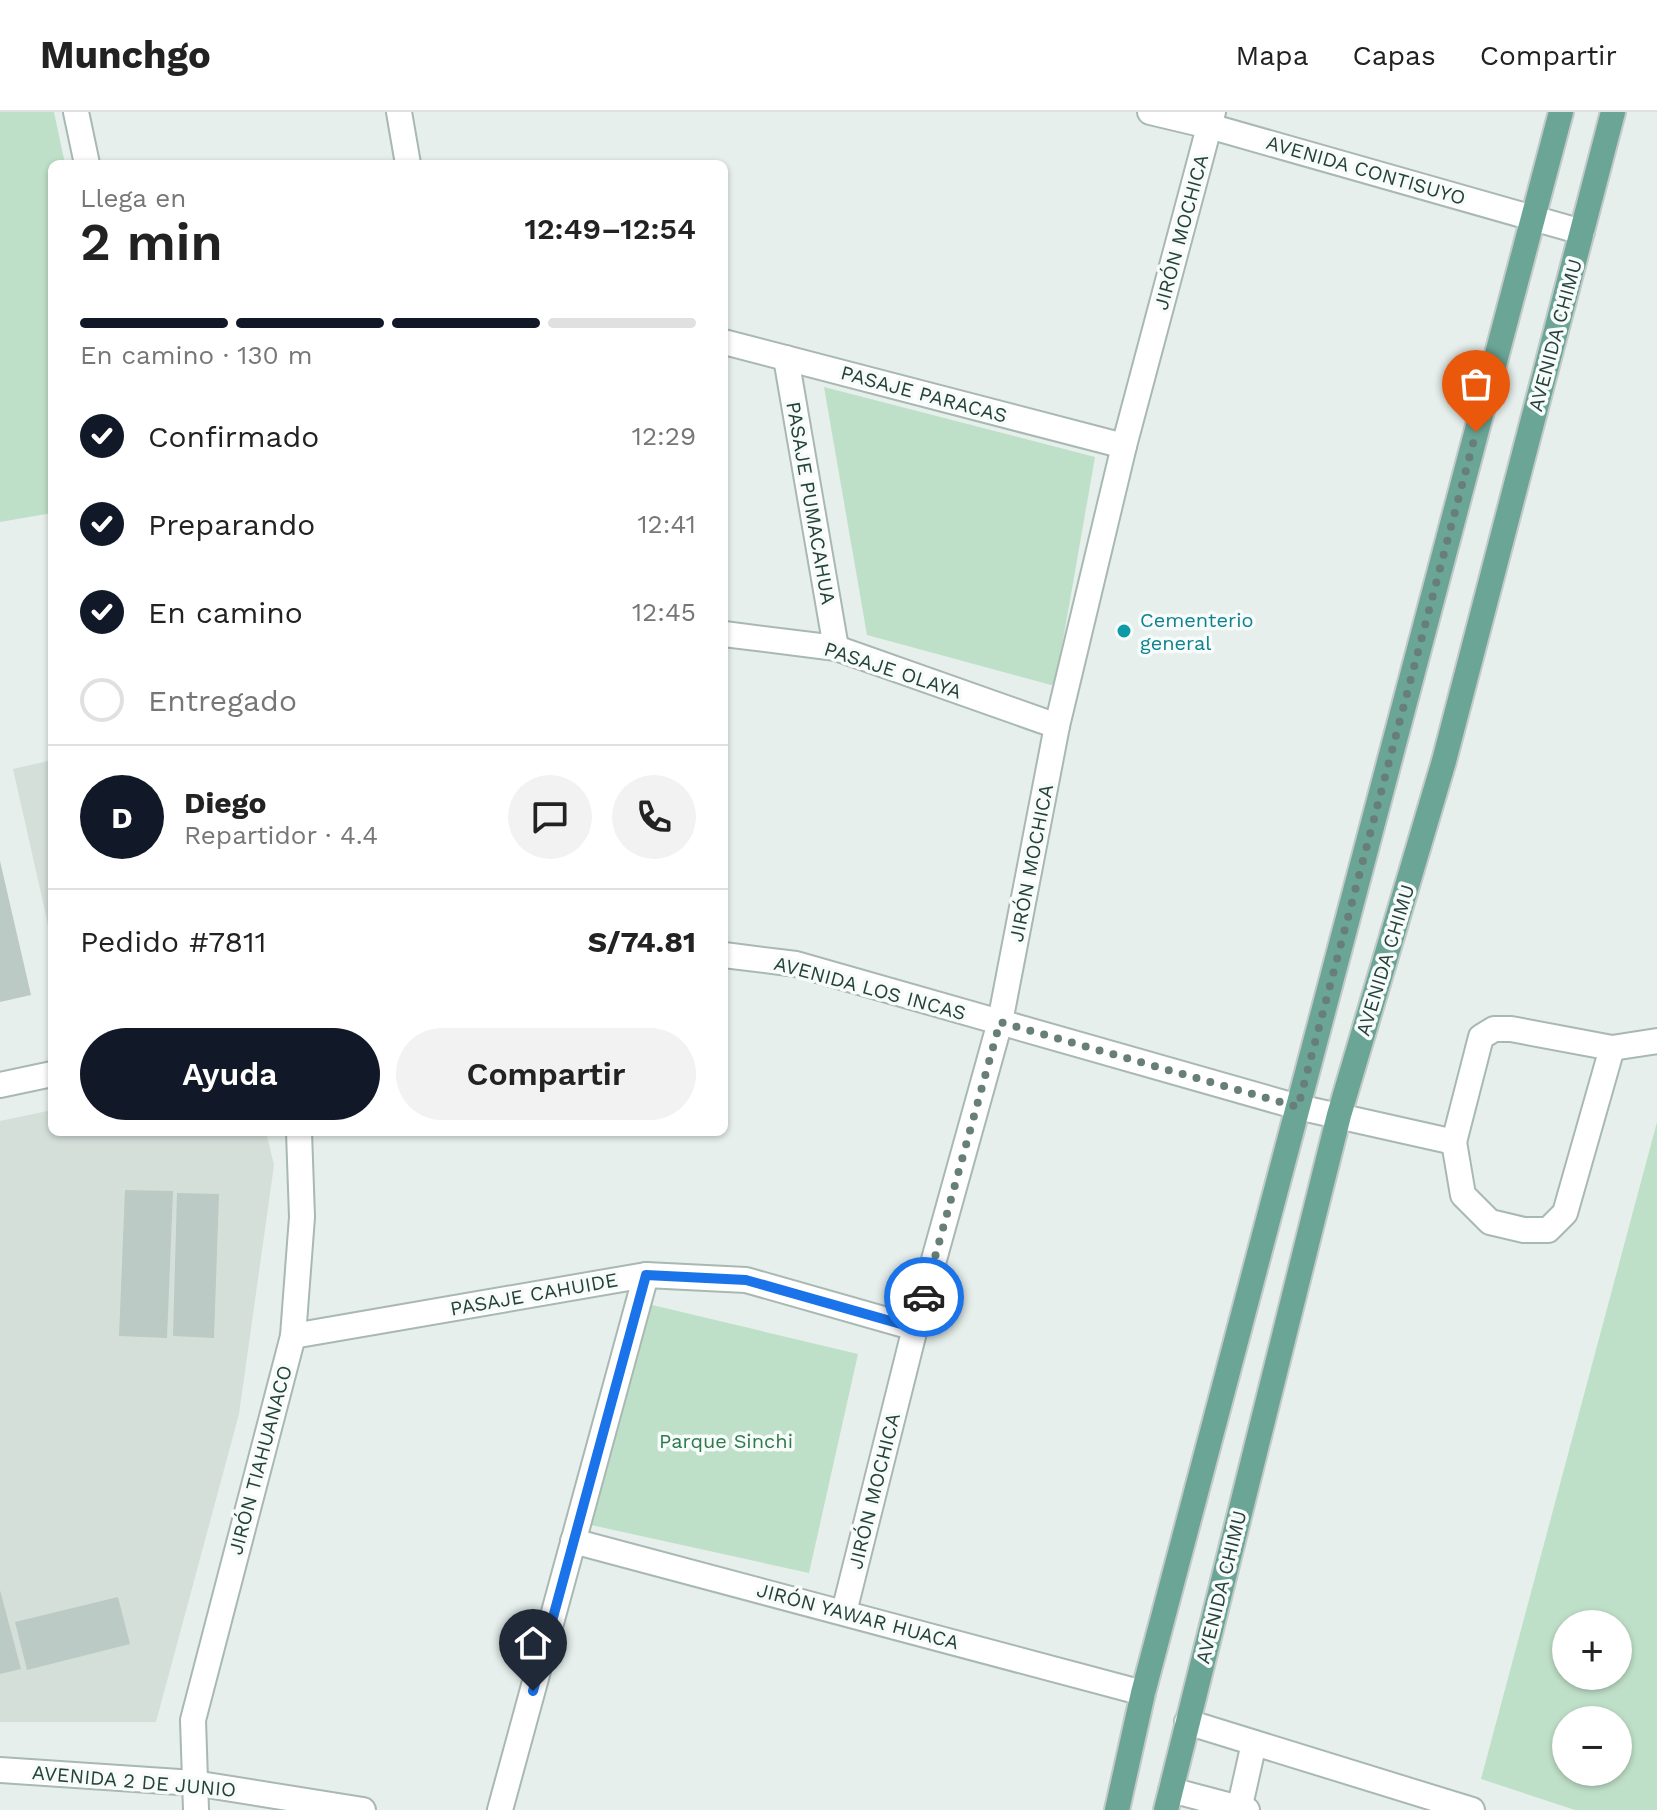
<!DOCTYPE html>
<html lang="es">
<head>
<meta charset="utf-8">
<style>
	:root { --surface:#fff; --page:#f2f2f2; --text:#222; --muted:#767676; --line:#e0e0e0; --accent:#111827 }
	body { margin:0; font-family:"Work Sans",sans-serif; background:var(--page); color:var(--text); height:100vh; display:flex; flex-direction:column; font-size:30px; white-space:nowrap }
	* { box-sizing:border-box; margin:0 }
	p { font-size:26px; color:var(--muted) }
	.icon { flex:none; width:44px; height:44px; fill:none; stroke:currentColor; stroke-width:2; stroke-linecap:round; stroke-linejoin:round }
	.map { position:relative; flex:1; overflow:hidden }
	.side { position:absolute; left:48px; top:48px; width:680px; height:976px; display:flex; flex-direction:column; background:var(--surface); border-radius:12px; box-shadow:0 2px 6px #0004 }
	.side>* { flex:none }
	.controls { position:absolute; left:1552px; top:1498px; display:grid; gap:16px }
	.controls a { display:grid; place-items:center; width:80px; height:80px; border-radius:50%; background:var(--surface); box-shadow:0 2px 6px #0004; font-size:40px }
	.pin { position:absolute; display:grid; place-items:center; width:68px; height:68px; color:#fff; margin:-82px -34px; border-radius:50% 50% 50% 0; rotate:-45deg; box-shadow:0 0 8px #0007 }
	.pin .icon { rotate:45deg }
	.courier { position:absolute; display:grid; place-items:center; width:80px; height:80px; margin:-40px; border:6px solid #1a73e8; border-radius:50%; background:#fff; color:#222; box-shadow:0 2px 10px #0007 }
	.head em { font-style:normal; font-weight:600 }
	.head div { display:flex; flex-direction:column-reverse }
	.head { display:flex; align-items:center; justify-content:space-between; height:136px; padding:0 32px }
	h1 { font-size:52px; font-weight:600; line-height:60px }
	.bar { display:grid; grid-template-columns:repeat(4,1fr); gap:12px 8px; align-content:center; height:96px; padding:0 32px }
	.bar i { height:10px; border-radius:6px; background:var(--line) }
	.bar .on { background:var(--accent) }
	.bar p { grid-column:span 4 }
	.line { display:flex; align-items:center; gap:20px; padding:0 32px; border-top:2px solid var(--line) }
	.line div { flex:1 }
	.round { display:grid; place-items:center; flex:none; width:84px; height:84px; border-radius:42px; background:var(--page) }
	ol { padding:0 32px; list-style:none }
	li { display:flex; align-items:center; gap:24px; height:88px }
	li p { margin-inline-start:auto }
	li .icon { padding:8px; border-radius:50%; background:var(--accent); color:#fff; stroke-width:4 }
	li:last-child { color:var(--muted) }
	li i { width:44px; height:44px; border:4px solid var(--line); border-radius:50% }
	.cta { display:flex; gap:16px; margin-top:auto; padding:16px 32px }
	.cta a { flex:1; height:92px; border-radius:48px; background:var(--accent); color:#fff; font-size:32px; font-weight:600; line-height:92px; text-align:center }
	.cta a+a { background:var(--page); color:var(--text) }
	header { display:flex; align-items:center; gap:48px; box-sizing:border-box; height:112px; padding:0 40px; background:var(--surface); border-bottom:2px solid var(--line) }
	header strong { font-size:38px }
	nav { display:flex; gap:44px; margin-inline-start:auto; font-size:28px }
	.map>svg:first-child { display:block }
	.built { fill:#d4dfda }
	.green { fill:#bfe0c8; fill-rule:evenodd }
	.building { fill:#bbcac4 }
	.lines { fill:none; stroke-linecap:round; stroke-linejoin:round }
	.minor-casing { stroke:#a8b8b2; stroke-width:28 }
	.major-casing { stroke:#c2cac8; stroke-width:28 }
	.minor { stroke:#fff; stroke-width:24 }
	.major { stroke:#6aa596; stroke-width:24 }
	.done { stroke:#687f78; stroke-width:8; stroke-dasharray:0 14.4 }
	.route { stroke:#1a73e8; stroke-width:10 }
	.culture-dot { fill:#0f9aa8; stroke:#f7fbf9; stroke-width:3 }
	.labels { text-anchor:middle; stroke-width:7; stroke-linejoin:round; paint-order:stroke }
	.street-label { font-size:20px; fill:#24423a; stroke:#f7fbf9 }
	.culture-label { font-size:20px; fill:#0d838f; stroke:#f7fbf9; text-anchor:start }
	.park-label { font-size:20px; fill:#2d7a4b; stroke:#f7fbf9 }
</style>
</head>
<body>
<header>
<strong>Munchgo</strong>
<nav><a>Mapa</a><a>Capas</a><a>Compartir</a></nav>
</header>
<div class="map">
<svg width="1657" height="1698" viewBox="0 0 1657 1698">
	<rect width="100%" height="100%" fill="#e6efeb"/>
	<g class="built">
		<path d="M52,648v182l-39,-173z"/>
		<path d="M52,998v22h214l8,33 -35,249 -83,308h-156v-601z"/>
	</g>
	<g class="green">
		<path d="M0,0h54l11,52h-13v349l-52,9z"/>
		<path d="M824,275l271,70 -40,229 -188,-51z"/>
		<path d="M1657,1010v688h-82l-94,-31zM1566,1512h52v52h-52zM1566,1608h52v52h-52z"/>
		<path d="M648,1192l210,50 -49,219 -218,-48z"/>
	</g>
	<g class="building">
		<path d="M0,749l31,134 -31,7z"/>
		<path d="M125,1078l48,1 -6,147 -48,-2z"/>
		<path d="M177,1081l42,1 -5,144 -41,-2z"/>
		<path d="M0,1478l21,79 -21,5z"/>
		<path d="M118,1485l12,47 -103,26 -12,-48z"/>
	</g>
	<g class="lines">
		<defs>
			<g id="minor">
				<path d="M76,0l11,52"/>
				<path d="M399,0l9,52"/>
				<path d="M1150,0l59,14 373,106"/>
				<path d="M724,230l400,104"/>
				<path d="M786,246l50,290"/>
				<path d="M724,522l112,14 221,78"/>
				<path d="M724,843l72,9 502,143 156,35 9,53 27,27 34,8h24l17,-17 47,-165"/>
				<path d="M0,973l52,-11"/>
				<path d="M1454,1030l27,-105 13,-8h17l101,19 45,-7"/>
				<path d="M293,1224l353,-61 100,5 169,48"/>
				<path d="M573,1429l570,152"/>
				<path d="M844,1500l71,-284 85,-306 57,-296 67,-280 89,-334"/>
				<path d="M1187,1610l285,88"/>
				<path d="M0,1658l194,13 169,27"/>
				<path d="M1171,1678l76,20"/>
				<path d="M196,1698l-3,-90 100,-384 9,-119 -3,-85"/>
				<path d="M500,1698l146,-535"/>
				<path d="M1239,1698l15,-67"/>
			</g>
			<g id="major">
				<path d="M1117,1698l26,-117 418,-1581"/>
				<path d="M1166,1698l173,-695 105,-354 169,-649"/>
			</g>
		</defs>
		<use href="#minor" class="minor-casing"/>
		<use href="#major" class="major-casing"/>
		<use href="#minor" class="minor"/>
		<use href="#major" class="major"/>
	</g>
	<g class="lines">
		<path class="done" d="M924,1185l76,-275 298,85 178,-675"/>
		<path class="route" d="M533,1579l113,-416 100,5 169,48 9,-31"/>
	</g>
	<circle class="culture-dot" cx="1124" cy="519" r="8"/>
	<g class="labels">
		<g class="street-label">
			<text transform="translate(1366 58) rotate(16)" y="7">AVENIDA CONTISUYO</text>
			<text transform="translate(1181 120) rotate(-75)" y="7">JIRÓN MOCHICA</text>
			<text transform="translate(1555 223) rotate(-75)" y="7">AVENIDA CHIMU</text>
			<text transform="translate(924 282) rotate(15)" y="7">PASAJE PARACAS</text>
			<text transform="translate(811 391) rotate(80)" y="7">PASAJE PUMACAHUA</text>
			<text transform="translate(893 558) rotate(18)" y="7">PASAJE OLAYA</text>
			<text transform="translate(1031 751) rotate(-79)" y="7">JIRÓN MOCHICA</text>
			<text transform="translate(1385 848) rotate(-73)" y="7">AVENIDA CHIMU</text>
			<text transform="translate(870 876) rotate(15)" y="7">AVENIDA LOS INCAS</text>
			<text transform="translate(534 1182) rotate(-10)" y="7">PASAJE CAHUIDE</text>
			<text transform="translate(260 1348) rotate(-75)" y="7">JIRÓN TIAHUANACO</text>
			<text transform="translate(874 1379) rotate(-76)" y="7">JIRÓN MOCHICA</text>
			<text transform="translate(1221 1475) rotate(-76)" y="7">AVENIDA CHIMU</text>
			<text transform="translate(858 1504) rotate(15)" y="7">JIRÓN YAWAR HUACA</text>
			<text transform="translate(134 1669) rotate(5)" y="7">AVENIDA 2 DE JUNIO</text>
		</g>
		<g class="culture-label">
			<text x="1140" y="515">Cementerio<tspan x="1140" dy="23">general</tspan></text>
		</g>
		<g class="park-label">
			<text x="726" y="1336">Parque Sinchi</text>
		</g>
	</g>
</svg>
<div class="controls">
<a>+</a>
<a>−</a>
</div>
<div class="pin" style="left:1476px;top:320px;background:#ea580c"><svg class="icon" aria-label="bag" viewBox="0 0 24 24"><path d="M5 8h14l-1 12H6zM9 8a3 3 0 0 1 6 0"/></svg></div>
<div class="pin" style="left:533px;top:1579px;background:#1f2937"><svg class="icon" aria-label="home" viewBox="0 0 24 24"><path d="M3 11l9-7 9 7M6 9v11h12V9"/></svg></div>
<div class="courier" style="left:924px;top:1185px"><svg class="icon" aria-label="car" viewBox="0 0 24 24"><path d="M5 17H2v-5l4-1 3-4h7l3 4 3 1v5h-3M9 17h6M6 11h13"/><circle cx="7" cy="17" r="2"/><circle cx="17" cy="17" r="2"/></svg></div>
<section class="side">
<div class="head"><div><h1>2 min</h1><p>Llega en</p></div><em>12:49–12:54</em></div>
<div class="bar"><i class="on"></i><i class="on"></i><i class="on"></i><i></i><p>En camino · 130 m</p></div>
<ol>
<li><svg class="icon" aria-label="check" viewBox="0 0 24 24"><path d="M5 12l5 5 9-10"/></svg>Confirmado<p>12:29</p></li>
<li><svg class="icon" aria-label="check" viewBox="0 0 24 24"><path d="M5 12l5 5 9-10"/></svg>Preparando<p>12:41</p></li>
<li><svg class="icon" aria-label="check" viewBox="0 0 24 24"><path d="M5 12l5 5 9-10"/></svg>En camino<p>12:45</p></li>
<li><i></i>Entregado</li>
</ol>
<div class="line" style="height:144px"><b class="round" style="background:var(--accent);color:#fff">D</b><div><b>Diego</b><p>Repartidor · 4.4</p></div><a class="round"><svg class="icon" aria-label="chat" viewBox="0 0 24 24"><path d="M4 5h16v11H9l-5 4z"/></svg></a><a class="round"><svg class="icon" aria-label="phone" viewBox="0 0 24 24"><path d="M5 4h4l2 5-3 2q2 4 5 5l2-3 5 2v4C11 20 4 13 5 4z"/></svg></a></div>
<div class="line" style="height:104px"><div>Pedido #7811</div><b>S/74.81</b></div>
<div class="cta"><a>Ayuda</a><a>Compartir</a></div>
</section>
</div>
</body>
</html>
